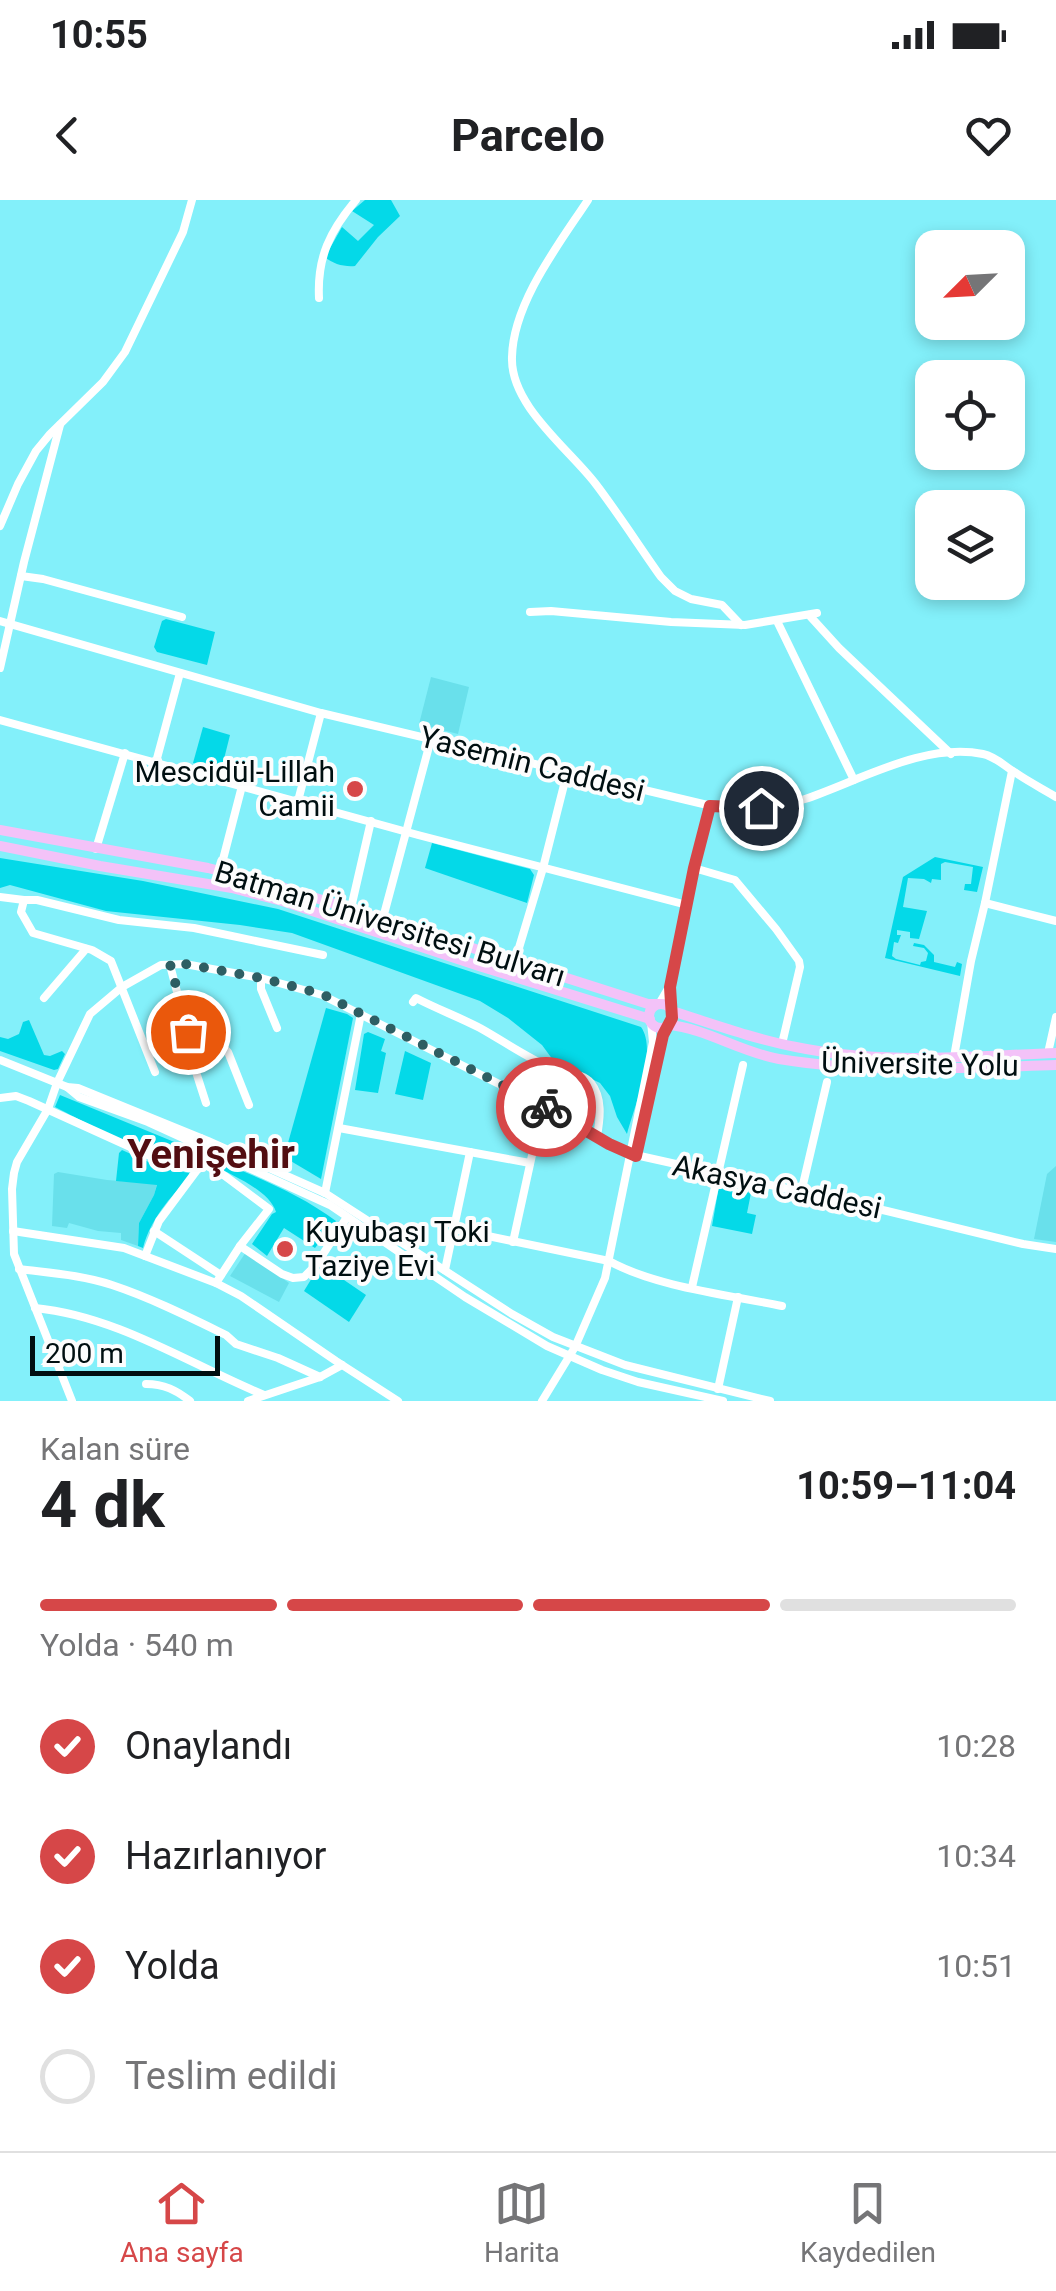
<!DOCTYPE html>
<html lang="tr">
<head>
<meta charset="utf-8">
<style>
	:root { --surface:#fff; --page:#f2f2f2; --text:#202124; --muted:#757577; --line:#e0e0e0; --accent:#d64748 }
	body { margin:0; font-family:Roboto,sans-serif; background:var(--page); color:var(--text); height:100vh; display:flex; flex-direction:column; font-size:38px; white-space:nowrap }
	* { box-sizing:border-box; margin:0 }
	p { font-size:32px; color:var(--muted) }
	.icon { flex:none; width:55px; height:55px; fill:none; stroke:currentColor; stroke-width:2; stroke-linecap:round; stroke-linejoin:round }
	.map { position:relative; height:1201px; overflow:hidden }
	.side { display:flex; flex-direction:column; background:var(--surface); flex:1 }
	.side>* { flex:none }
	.needle { width:65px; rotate:246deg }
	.tools { position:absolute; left:915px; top:30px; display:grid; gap:20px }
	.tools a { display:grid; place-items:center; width:110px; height:110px; border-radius:20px; background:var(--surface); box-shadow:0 5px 15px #0003; font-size:50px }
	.scale { position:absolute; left:30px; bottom:25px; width:190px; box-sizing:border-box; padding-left:10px; border:5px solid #000f11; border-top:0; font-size:28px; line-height:35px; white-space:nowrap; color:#000f11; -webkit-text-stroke:8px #fdfdfd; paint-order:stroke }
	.pin { position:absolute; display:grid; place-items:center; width:85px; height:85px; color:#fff; margin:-42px; border:5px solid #fff; border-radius:50%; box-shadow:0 2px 10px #0007 }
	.courier { position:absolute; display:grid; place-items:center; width:100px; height:100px; margin:-50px; border:8px solid #d64748; border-radius:50%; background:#fff; color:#222; box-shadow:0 2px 12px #0007 }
	.overview em { font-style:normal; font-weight:700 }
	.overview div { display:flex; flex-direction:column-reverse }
	.overview { display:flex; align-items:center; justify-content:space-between; height:170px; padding:0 40px }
	h1 { font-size:65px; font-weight:700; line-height:75px }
	.bar { display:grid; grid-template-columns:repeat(4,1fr); gap:15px 10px; align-content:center; height:120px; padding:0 40px }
	.bar i { height:12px; border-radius:8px; background:var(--line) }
	.bar .selected { background:var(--accent) }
	.bar p { grid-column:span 4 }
	ol { padding:0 40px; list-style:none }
	li { display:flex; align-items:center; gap:30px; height:110px }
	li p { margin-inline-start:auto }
	li .icon { padding:10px; border-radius:50%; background:var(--accent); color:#fff; stroke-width:4 }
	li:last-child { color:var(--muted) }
	li i { width:55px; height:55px; border:5px solid var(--line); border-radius:50% }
	.status { display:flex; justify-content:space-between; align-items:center; height:70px; padding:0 50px; background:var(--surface); direction:ltr }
	.status svg { height:28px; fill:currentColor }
	header { display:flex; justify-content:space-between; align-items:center; height:130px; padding:0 40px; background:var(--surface); font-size:45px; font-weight:700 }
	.tab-bar { display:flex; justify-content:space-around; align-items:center; height:140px; border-top:2px solid var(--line); background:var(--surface); font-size:28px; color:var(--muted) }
	.tab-bar a { display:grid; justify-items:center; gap:5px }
	.tab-bar .selected { color:var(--accent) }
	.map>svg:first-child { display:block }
	.built { fill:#69e0eb }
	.green { fill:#04d9e8 }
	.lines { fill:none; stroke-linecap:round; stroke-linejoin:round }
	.minor { stroke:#fff; stroke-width:8 }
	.major { stroke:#f3c2f8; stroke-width:10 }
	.done { stroke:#2e5e63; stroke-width:10; stroke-dasharray:0 18 }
	.route { stroke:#d64748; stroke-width:12 }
	.poi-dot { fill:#d64748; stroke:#fdfdfd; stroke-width:4 }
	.labels { text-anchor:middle; stroke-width:8; stroke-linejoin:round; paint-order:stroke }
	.street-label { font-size:30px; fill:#000f11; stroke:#fdfdfd }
	.poi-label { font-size:30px; fill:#000f11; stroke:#fdfdfd; text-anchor:end }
	.district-label { font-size:40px; font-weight:bold; fill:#520d11; stroke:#fdfdfd }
</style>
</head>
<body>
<div class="status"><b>10:55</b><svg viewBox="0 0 49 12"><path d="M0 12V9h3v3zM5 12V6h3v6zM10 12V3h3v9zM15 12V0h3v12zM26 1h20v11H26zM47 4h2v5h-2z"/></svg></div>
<header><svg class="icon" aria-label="back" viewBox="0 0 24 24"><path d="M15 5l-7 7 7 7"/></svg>Parcelo<svg class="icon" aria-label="heart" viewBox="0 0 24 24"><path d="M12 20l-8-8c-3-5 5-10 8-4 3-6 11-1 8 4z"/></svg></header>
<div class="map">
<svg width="1056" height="1201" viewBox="0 0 1056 1201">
	<rect width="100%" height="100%" fill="#83f0fa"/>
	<g class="built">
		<path d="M431,477l38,10 -11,47 -39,-10z"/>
		<path d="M1056,966v76l-22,-3 13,-65z"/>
		<path d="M58,972l49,8 50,4 -3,11 -15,28 -1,23 -17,-6v-7l-23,-2 -29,-8 -2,5 -15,-2 2,-52z"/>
		<path d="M246,1052l43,31 -10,19 -49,-26z"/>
	</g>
	<g class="green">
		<path d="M365,0h26l9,16 -22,21 -23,29c-11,1 -22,-2 -30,-9l17,-30 16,14 16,-16 -22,-14z"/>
		<path d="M166,419l49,13 -8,33 -50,-13 -3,-5 8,-26z"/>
		<path d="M203,527l27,8 -9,36 -28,-8z"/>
		<path d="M432,643l98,26 4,6 -7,28 -102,-35z"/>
		<path d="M935,657l48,10 -6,25 -13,-2 1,-6h6l2,-17 -28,-5 -4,2v16l-9,-1 -1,4 -7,-4 -16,-1 -5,29 24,4 -8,28 -9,-1v-6l-13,-2v5h4l-3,8 -4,-1 -2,14 4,3 24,6 1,-3 5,-1 2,-8 -4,-5 -11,-2 1,-3 10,2 10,10v7l21,5 2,-5 5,2 -2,12 -75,-18 18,-81z"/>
		<path d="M0,658l143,23 135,28 363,118c17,24 -7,80 -14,107l-10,-17 -7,-21 -10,-13 -47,-23 -11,-15 -34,-27 -28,-17 -188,-68 -52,-8 -134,-14 -96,-26 -10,3z"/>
		<path d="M326,808l21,6 6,4 -32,161 -37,-22z"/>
		<path d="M29,820l15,35 6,1 12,-5 3,3 -7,15 -4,1 -54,-19v-14l8,2 11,-5 4,-12z"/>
		<path d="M368,832l17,7 -4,12 5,2 -8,40 -23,-3 9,-56z"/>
		<path d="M405,851l26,12 -8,37 -28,-6z"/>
		<path d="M60,895l141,58c-4,7 -3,9 -12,10 -23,3 -108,-43 -134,-56z"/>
		<path d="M122,950l40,18 27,5 1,4c-20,20 -40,43 -47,71l-5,-2 1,-23 15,-28 3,-10 -41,-4 3,-28z"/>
		<path d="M216,960c41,17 84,34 120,61l-21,27 -31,-20 -17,28 -15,-12 20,-30 4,-2c-7,-22 -43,-36 -63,-47z"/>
		<path d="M719,986l32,7 -4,20 9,2 -4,19 -40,-8z"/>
		<path d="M325,1067l41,28 -17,27 -45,-31 14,-23z"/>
	</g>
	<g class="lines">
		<g class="minor">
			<path d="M588,0c-29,44 -75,103 -76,157 -2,48 56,91 83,126 23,30 44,63 66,94l14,14 16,8 31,6 19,20"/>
			<path d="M319,98c-2,-41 11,-67 37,-98"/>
			<path d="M0,326l18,-42 18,-33 14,-17 53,-52 22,-30 58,-120 9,-32"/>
			<path d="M21,376l22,3 139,38"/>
			<path d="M530,412l21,-1 120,11 74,3 72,-12"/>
			<path d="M809,415l30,33 112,106"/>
			<path d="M0,421l321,92 399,95c29,0 57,0 85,-9 54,-18 119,-57 178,-45 14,3 22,13 33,19 13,9 27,16 40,24"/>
			<path d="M777,421l77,159"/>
			<path d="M0,468l24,-106 36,-137"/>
			<path d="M0,520l418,115 269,70"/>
			<path d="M156,562l24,-89"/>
			<path d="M298,601l23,-88"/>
			<path d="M96,649l29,-96"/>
			<path d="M694,668l41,12 41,49 23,32 1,6 -18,77"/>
			<path d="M220,671l22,-85"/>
			<path d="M0,697l24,3"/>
			<path d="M985,703l71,18"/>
			<path d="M351,708l20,-87"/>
			<path d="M383,718l48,-179"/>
			<path d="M515,761l28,-93 24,-95"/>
			<path d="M170,765l13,50 11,14 25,14 9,9 21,53"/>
			<path d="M261,778v11l16,39"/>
			<path d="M669,787l25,-119 16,-62"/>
			<path d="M44,798l42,-49"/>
			<path d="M413,802l3,-4c21,11 43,19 64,30 25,14 49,31 75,42 12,5 27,2 36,13 12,15 9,36 6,53"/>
			<path d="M659,804l10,-17 3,24"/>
			<path d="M191,825l-5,16 20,62"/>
			<path d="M1048,853l8,-36"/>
			<path d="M954,857l17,-96 14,-58 27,-132"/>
			<path d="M0,860l67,27 11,1 130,53 117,52 187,121 41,23 72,28 145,36"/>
			<path d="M155,872l-44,-111 -19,-11 -59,-17 -12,-21 3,-12h13l82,20 75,8 129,27"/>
			<path d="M67,887l12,10 69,25 182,83 135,92 82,49 55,24 36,12 85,19"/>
			<path d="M0,898l16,-2 13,5 130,59 39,9"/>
			<path d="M339,928l191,35"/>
			<path d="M636,956l29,-129"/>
			<path d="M202,963l23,13 44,33 -29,37 -24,37"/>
			<path d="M325,993l36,-179"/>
			<path d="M801,993l26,-111"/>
			<path d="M454,1029l155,32c47,26 120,34 173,45"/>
			<path d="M13,1031l111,17 92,35 25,13 95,65 62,40"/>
			<path d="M154,1031l67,44"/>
			<path d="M513,1042l30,-137"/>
			<path d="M240,1046l42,28 11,4 11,-1 12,-12 31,-48"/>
			<path d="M145,1056l14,-35 41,-55 7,-20"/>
			<path d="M19,1069c31,4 63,6 93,16 39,13 77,32 114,50l10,9 42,14 42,19"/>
			<path d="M445,1070l25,-118"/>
			<path d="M692,1087l51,-222"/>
			<path d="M35,1108c82,8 154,56 229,87"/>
			<path d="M146,1184c18,0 30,6 44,17"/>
			<path d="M718,1189l20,-92"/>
			<path d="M72,1201l-58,-147 -2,-65 2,-16 3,-11 31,-53 9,-26 33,-69 32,-27 39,-22 24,-1 76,14 61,17 225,113 62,36 22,10 256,57 136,33 33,5"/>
			<path d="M248,1201l72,-24 22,-12"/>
			<path d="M542,1201l33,-54 30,-69 48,-236 -2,-20"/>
		</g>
		<g class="major">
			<path d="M0,630l208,38 64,16 376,120h11"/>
			<path d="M0,646l100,20 132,22 50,13 197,65 171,53"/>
			<circle cx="661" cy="816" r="12"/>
			<path d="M672,811c41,13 82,28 124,36 86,18 174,9 260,6"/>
			<path d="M669,825c35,3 74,28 110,34 92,15 184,9 277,6"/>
		</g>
	</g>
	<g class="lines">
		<path class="done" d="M188,832l4,-7 -8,-10 -14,-51h15l76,14 61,16 224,113"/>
		<path class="route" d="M546,907l63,37 27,12 27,-121 9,-17 -2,-31 24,-119 16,-62 51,2"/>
	</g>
	<g class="poi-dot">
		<circle cx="355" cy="589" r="10"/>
		<circle cx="285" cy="1049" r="10"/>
	</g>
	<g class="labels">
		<g class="street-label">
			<text transform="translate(532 564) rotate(14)" y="10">Yasemin Caddesi</text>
			<text transform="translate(390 724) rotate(17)" y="10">Batman Üniversitesi Bulvarı</text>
			<text transform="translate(920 864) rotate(1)" y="10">Üniversite Yolu</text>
			<text transform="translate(777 987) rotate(12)" y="10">Akasya Caddesi</text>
		</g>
		<g class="poi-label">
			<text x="335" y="582">Mescidül-Lillah<tspan x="335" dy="34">Camii</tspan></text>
			<text x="305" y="1042" text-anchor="start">Kuyubaşı Toki<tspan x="305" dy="34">Taziye Evi</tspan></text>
		</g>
		<g class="district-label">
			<text x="211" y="968">Yenişehir</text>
		</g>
	</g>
</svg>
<div class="tools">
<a><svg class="needle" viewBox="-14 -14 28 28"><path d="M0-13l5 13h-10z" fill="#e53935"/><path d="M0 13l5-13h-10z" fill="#757577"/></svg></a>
<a><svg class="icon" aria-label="locate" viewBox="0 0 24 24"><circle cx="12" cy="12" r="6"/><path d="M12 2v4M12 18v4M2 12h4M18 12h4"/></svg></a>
<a><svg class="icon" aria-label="layers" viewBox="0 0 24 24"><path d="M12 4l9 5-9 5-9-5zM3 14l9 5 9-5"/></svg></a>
</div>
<div class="scale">200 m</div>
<div class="pin" style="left:188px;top:832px;background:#ea580c"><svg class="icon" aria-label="bag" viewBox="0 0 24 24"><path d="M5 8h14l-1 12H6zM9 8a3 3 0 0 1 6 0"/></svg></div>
<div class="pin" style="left:761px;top:608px;background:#1f2937"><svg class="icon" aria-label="home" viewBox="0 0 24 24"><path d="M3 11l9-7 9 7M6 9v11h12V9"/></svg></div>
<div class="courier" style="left:546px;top:907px"><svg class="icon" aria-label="bike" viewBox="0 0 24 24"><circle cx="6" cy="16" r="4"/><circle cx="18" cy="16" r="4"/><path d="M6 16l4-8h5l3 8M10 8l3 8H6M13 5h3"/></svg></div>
</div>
<section class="side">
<div class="overview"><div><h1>4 dk</h1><p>Kalan süre</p></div><em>10:59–11:04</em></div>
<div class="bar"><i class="selected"></i><i class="selected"></i><i class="selected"></i><i></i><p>Yolda · 540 m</p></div>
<ol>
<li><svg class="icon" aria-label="check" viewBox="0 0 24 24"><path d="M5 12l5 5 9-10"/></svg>Onaylandı<p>10:28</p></li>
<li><svg class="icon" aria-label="check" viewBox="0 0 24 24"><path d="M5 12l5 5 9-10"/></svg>Hazırlanıyor<p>10:34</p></li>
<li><svg class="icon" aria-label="check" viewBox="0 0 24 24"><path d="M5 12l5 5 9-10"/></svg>Yolda<p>10:51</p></li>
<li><i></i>Teslim edildi</li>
</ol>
</section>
<nav class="tab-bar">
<a class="selected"><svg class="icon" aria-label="home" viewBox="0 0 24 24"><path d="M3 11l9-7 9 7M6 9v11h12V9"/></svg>Ana sayfa</a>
<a><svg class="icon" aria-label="map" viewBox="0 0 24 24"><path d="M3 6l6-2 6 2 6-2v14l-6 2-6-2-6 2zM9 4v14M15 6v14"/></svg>Harita</a>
<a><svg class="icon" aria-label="saved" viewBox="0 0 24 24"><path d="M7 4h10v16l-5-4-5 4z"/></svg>Kaydedilen</a>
</nav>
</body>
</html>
